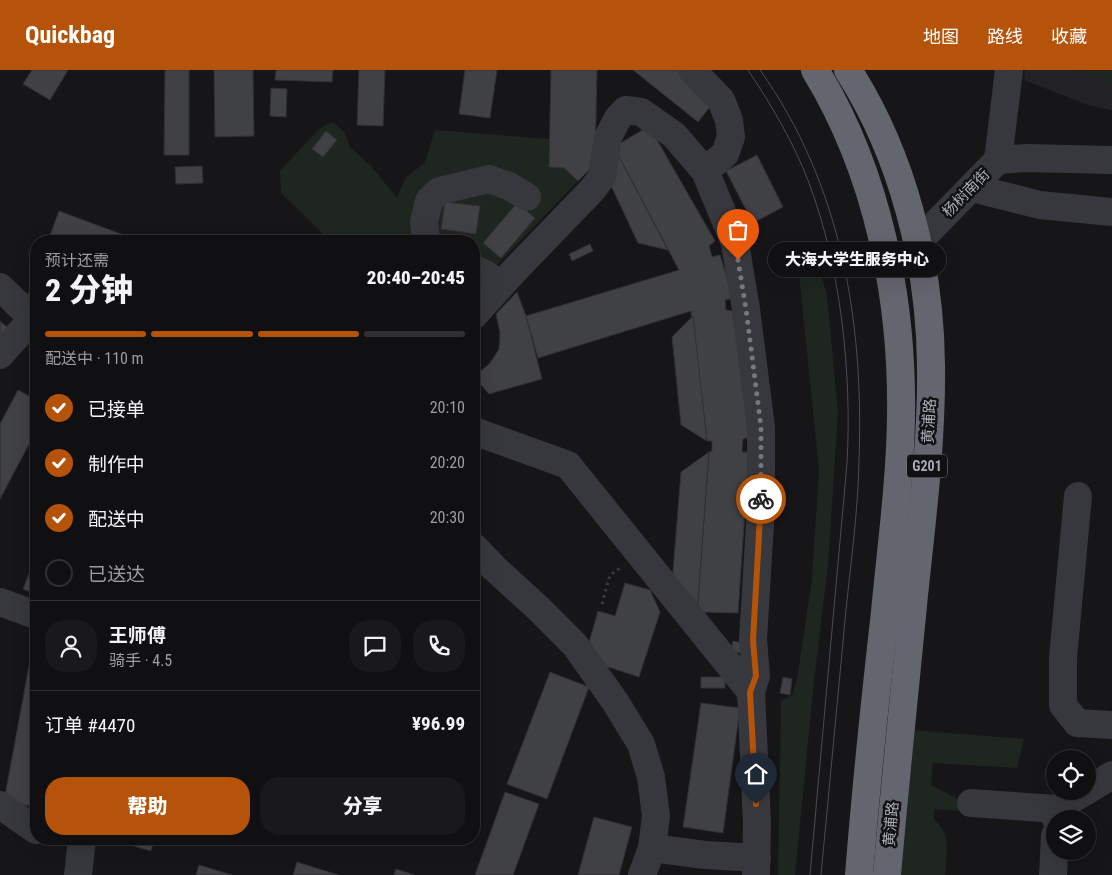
<!DOCTYPE html>
<html lang="zh">
<head>
<meta charset="utf-8">
<style>
	:root { --surface:#101012; --page:#19191b; --text:#f1f3f6; --muted:#9c9d9f; --line:#303032; --accent:#b45309 }
	body { margin:0; font-family:"Roboto Condensed","Noto Sans SC",sans-serif; background:var(--page); color:var(--text); height:100vh; display:flex; flex-direction:column; font-size:19px; white-space:nowrap }
	* { box-sizing:border-box; margin:0 }
	p { font-size:16px; color:var(--muted) }
	.icon { flex:none; width:28px; height:28px; fill:none; stroke:currentColor; stroke-width:2; stroke-linecap:round; stroke-linejoin:round }
	.map { position:relative; flex:1; overflow:hidden }
	.side { position:absolute; left:30px; top:165px; width:450px; height:610px; display:flex; flex-direction:column; background:var(--surface); border-radius:20px; box-shadow:0 5px 20px #0002,0 0 0 1px var(--line) }
	.side>* { flex:none }
	.buttons { position:absolute; left:1046px; top:680px; display:grid; gap:10px }
	.buttons a { display:grid; place-items:center; width:50px; height:50px; border-radius:50%; background:var(--surface); box-shadow:0 5px 20px #0002,0 0 0 1px var(--line); font-size:25px }
	.pin { position:absolute; display:grid; place-items:center; width:42px; height:42px; color:#fff; margin:-51px -21px; border-radius:50% 50% 50% 0; rotate:-45deg; box-shadow:0 0 5px #0007 }
	.pin .icon { rotate:45deg }
	.courier { position:absolute; display:grid; place-items:center; width:50px; height:50px; margin:-25px; border:4px solid #b45309; border-radius:50%; background:#fff; color:#222; box-shadow:0 1px 6px #0007 }
	.bubble { position:absolute; height:35px; border-radius:18px; background:var(--surface); box-shadow:0 5px 20px #0002,0 0 0 1px var(--line); font-size:16px; font-weight:800; line-height:35px; text-align:center }
	.head em { font-style:normal; font-weight:800 }
	.head div { display:flex; flex-direction:column-reverse }
	.head { display:flex; align-items:center; justify-content:space-between; height:85px; padding:0 15px }
	h1 { font-size:32px; font-weight:800; line-height:38px }
	.bar { display:grid; grid-template-columns:repeat(4,1fr); gap:8px 5px; align-content:center; height:60px; padding:0 15px }
	.bar i { height:6px; border-radius:4px; background:var(--line) }
	.bar .current { background:var(--accent) }
	.bar p { grid-column:span 4 }
	.line { display:flex; align-items:center; gap:12px; padding:0 15px; border-top:1px solid var(--line) }
	.line div { flex:1 }
	.round { display:grid; place-items:center; flex:none; width:52px; height:52px; border-radius:20px; background:var(--page) }
	ol { padding:0 15px; list-style:none }
	li { display:flex; align-items:center; gap:15px; height:55px }
	li p { margin-inline-start:auto }
	li .icon { padding:5px; border-radius:50%; background:var(--accent); color:#fff; stroke-width:4 }
	li:last-child { color:var(--muted) }
	li i { width:28px; height:28px; border:2px solid var(--line); border-radius:50% }
	.action { display:flex; gap:10px; margin-top:auto; padding:10px 15px }
	.action a { flex:1; height:58px; border-radius:20px; background:var(--accent); color:#fff; font-size:20px; font-weight:800; line-height:58px; text-align:center }
	.action a+a { background:var(--page); color:var(--text) }
	header { display:flex; align-items:center; gap:30px; box-sizing:border-box; height:70px; padding:0 25px; background:var(--accent); color:#fff }
	header strong { font-size:24px }
	nav { display:flex; gap:28px; margin-inline-start:auto; font-size:18px }
	.map>svg:first-child { display:block }
	.built { fill:#222225 }
	.green { fill:#1e261f }
	.building { fill:#404145; stroke:#303034 }
	.lines { fill:none; stroke-linecap:round; stroke-linejoin:round }
	.path { stroke:#3d3f44; stroke-width:3; stroke-dasharray:2.5 4; stroke-linecap:butt }
	.minor { stroke:#37383d; stroke-width:28 }
	.highway { stroke:#63666e; stroke-width:28 }
	.tram { stroke:#4a4c52; stroke-width:1 }
	.done { stroke:#757880; stroke-width:5; stroke-dasharray:0 9 }
	.route { stroke:#b45309; stroke-width:6 }
	.labels { text-anchor:middle; stroke-width:5; stroke-linejoin:round; paint-order:stroke }
	.shield { fill:#111113; stroke:#7b7e86; stroke-width:1 }
	.shield-label { font-size:14px; font-weight:bold; fill:#a8adb8 }
	.street-label { font-size:15px; fill:#a8adb8; stroke:#111113 }
</style>
</head>
<body>
<header>
<strong>Quickbag</strong>
<nav><a>地图</a><a>路线</a><a>收藏</a></nav>
</header>
<div class="map">
<svg width="1112" height="805" viewBox="0 0 1112 805">
	<rect width="100%" height="100%" fill="#161618"/>
	<path class="built" d="M1025,0h87v40l-22,-4 -66,-26z"/>
	<g class="green">
		<path d="M1084,0h28v13l-28,-11z"/>
		<path d="M332,52l12,9 6,16 21,19 26,32 9,-21 19,-14 10,-33 114,9v28l15,1 14,13 -104,108v-48h-144l-49,-48 -1,-22 39,-42z"/>
		<path d="M814,180l13,45 11,118 -10,153 -14,115 -19,194h-17l3,-174 11,-6 5,-16 15,-100 7,-109 -21,-206 1,-12z"/>
		<path d="M911,660l113,9 -7,29 -84,-5 -2,22 31,16v10l-28,-2v11c18,12 12,35 11,55h-46z"/>
	</g>
	<g class="building">
		<path d="M32,0h36l-18,30 -27,-16z"/>
		<path d="M165,0h24v85h-25z"/>
		<path d="M214,0h39l1,66 -39,1z"/>
		<path d="M276,0h57l-1,12 -57,-2z"/>
		<path d="M359,0h26l-2,56 -26,-1z"/>
		<path d="M465,0h32l-7,48 -31,-4z"/>
		<path d="M551,0h46l-2,94 -17,17 -14,-13 -15,-1z"/>
		<path d="M633,0h47l36,29 -18,23z"/>
		<path d="M271,18l16,1 -1,28 -16,-1z"/>
		<path d="M649,56l66,115 -6,5 3,11 8,-2 13,43 -8,2 1,10 7,1 16,126 -6,2 -1,13h7l-11,161 -41,-1 12,-160 3,-1v-10h-5l-16,-130 -153,47 -12,-42 153,-46 -65,-123z"/>
		<path d="M326,61l11,9 -14,17 -11,-8z"/>
		<path d="M617,83l51,97 -30,-7 -31,-66z"/>
		<path d="M757,85l26,52 -30,16 -27,-52z"/>
		<path d="M202,96l1,17 -27,1 -1,-17z"/>
		<path d="M445,132l35,4 -4,28 -35,-5z"/>
		<path d="M517,133l18,15 -34,40 -18,-15z"/>
		<path d="M59,141l81,30h-92z"/>
		<path d="M590,174l3,7 -21,10 -3,-7z"/>
		<path d="M36,203v29l-9,-4z"/>
		<path d="M517,222l9,24 16,63 -53,15 -15,-17 16,-14 9,-14 1,-16 -4,-19z"/>
		<path d="M693,246l14,125 -26,-16 -9,-88z"/>
		<path d="M0,251l8,7 -8,8z"/>
		<path d="M18,320l18,10v31l-36,68v-75z"/>
		<path d="M709,382l-12,160 -25,-28 9,-112z"/>
		<path d="M36,486v38l-13,-5z"/>
		<path d="M625,513l25,7 10,22 -21,65 -40,-13 -11,-18 10,-35 17,5z"/>
		<path d="M36,558v179l-32,-6z"/>
		<path d="M733,571l10,2 -2,10 -10,-2z"/>
		<path d="M550,602l39,15 -42,112 -40,-15z"/>
		<rect x="701" y="607" width="24" height="11"/>
		<path d="M783,607l9,2 -2,16 -10,-2z"/>
		<path d="M701,633l39,5 -17,125 -40,-6z"/>
		<path d="M505,722l34,12 -26,71h-38z"/>
		<path d="M594,747l38,10 -13,48h-41z"/>
		<path d="M109,769h45l-3,12z"/>
		<path d="M297,792l41,13h-45z"/>
		<path d="M199,795l33,10h-36z"/>
		<path d="M396,799l19,6h-21z"/>
	</g>
	<g class="lines">
		<path class="path" d="M602,534l8,-29 10,-7 2,1"/>
		<g class="minor">
			<path d="M692,0l29,30 8,20 2,17 -6,17 -20,17"/>
			<path d="M998,90l11,-90"/>
			<path d="M980,120l60,15 72,7"/>
			<path d="M426,171l-2,-19 5,-21 10,-10 50,-12 20,7 18,11"/>
			<path d="M917,173l81,-83 29,-2 85,2"/>
			<path d="M474,199l13,6 13,11"/>
			<path d="M0,217l27,26 9,3"/>
			<path d="M474,245l39,-43 79,-82 10,-13 6,-40 10,-19 8,-8 15,2 33,23 31,36 30,72 11,66 15,118v80l-8,133 3,36 -5,16 6,131 -1,52"/>
			<path d="M0,285l35,-39"/>
			<path d="M474,361l94,34 183,227"/>
			<path d="M1078,426l-15,162v47l14,18 35,2"/>
			<path d="M474,477l20,21 43,39 38,38 41,58 25,41 10,33 5,39 -4,32 -10,27"/>
			<path d="M0,532l36,13"/>
			<path d="M1088,720l24,-15"/>
			<path d="M971,733l85,6"/>
			<path d="M0,735l36,25"/>
			<path d="M1056,749v-10l30,-18"/>
			<path d="M652,778l53,7 52,3"/>
			<path d="M78,805l4,-36"/>
			<path d="M1053,805l2,-39"/>
		</g>
		<g class="highway">
			<path d="M815,0c63,103 88,229 86,348 -1,65 -10,130 -16,194 -10,88 -19,175 -26,263"/>
			<path d="M848,0c55,86 82,193 83,295 1,77 -9,154 -17,230 -9,94 -19,187 -27,280"/>
		</g>
		<g class="tram">
			<path d="M748,0c24,36 46,73 61,113 32,85 43,191 38,280l-37,412"/>
			<path d="M760,0c82,115 104,253 99,391 -1,50 -8,100 -13,149 -8,88 -17,177 -25,265"/>
		</g>
	</g>
	<g class="lines">
		<path class="done" d="M738,190l8,49 15,118v72"/>
		<path class="route" d="M756,734l-6,-112 6,-16 -3,-36 8,-141"/>
	</g>
	<g class="labels">
		<rect class="shield" x="907" y="384.5" width="40" height="23" rx="4"/>
		<g class="shield-label">
			<text x="927" y="401">G201</text>
		</g>
		<g class="street-label">
			<text transform="translate(966 123) rotate(-46)" y="5">杨树南街</text>
			<text transform="translate(929 351) rotate(-87)" y="5">黄浦路</text>
			<text transform="translate(891 754) rotate(-85)" y="5">黄浦路</text>
		</g>
	</g>
</svg>
<div class="buttons">
<a><svg class="icon" aria-label="locate" viewBox="0 0 24 24"><circle cx="12" cy="12" r="6"/><path d="M12 2v4M12 18v4M2 12h4M18 12h4"/></svg></a>
<a><svg class="icon" aria-label="layers" viewBox="0 0 24 24"><path d="M12 4l9 5-9 5-9-5zM3 14l9 5 9-5"/></svg></a>
</div>
<div class="pin" style="left:738px;top:190px;background:#ea580c"><svg class="icon" aria-label="bag" viewBox="0 0 24 24"><path d="M5 8h14l-1 12H6zM9 8a3 3 0 0 1 6 0"/></svg></div>
<div class="pin" style="left:756px;top:734px;background:#1f2937"><svg class="icon" aria-label="home" viewBox="0 0 24 24"><path d="M3 11l9-7 9 7M6 9v11h12V9"/></svg></div>
<div class="courier" style="left:761px;top:429px"><svg class="icon" aria-label="bike" viewBox="0 0 24 24"><circle cx="6" cy="16" r="4"/><circle cx="18" cy="16" r="4"/><path d="M6 16l4-8h5l3 8M10 8l3 8H6M13 5h3"/></svg></div>
<div class="bubble" style="left:768px;top:172px;width:178px">大海大学生服务中心</div>
<section class="side">
<div class="head"><div><h1>2 分钟</h1><p>预计还需</p></div><em>20:40–20:45</em></div>
<div class="bar"><i class="current"></i><i class="current"></i><i class="current"></i><i></i><p>配送中 · 110 m</p></div>
<ol>
<li><svg class="icon" aria-label="check" viewBox="0 0 24 24"><path d="M5 12l5 5 9-10"/></svg>已接单<p>20:10</p></li>
<li><svg class="icon" aria-label="check" viewBox="0 0 24 24"><path d="M5 12l5 5 9-10"/></svg>制作中<p>20:20</p></li>
<li><svg class="icon" aria-label="check" viewBox="0 0 24 24"><path d="M5 12l5 5 9-10"/></svg>配送中<p>20:30</p></li>
<li><i></i>已送达</li>
</ol>
<div class="line" style="height:90px"><a class="round"><svg class="icon" aria-label="person" viewBox="0 0 24 24"><circle cx="12" cy="8" r="4"/><path d="M4 21q1-7 8-7t8 7"/></svg></a><div><b>王师傅</b><p>骑手 · 4.5</p></div><a class="round"><svg class="icon" aria-label="chat" viewBox="0 0 24 24"><path d="M4 5h16v11H9l-5 4z"/></svg></a><a class="round"><svg class="icon" aria-label="phone" viewBox="0 0 24 24"><path d="M5 4h4l2 5-3 2q2 4 5 5l2-3 5 2v4C11 20 4 13 5 4z"/></svg></a></div>
<div class="line" style="height:65px"><div>订单 #4470</div><b>¥96.99</b></div>
<div class="action"><a>帮助</a><a>分享</a></div>
</section>
</div>
</body>
</html>
